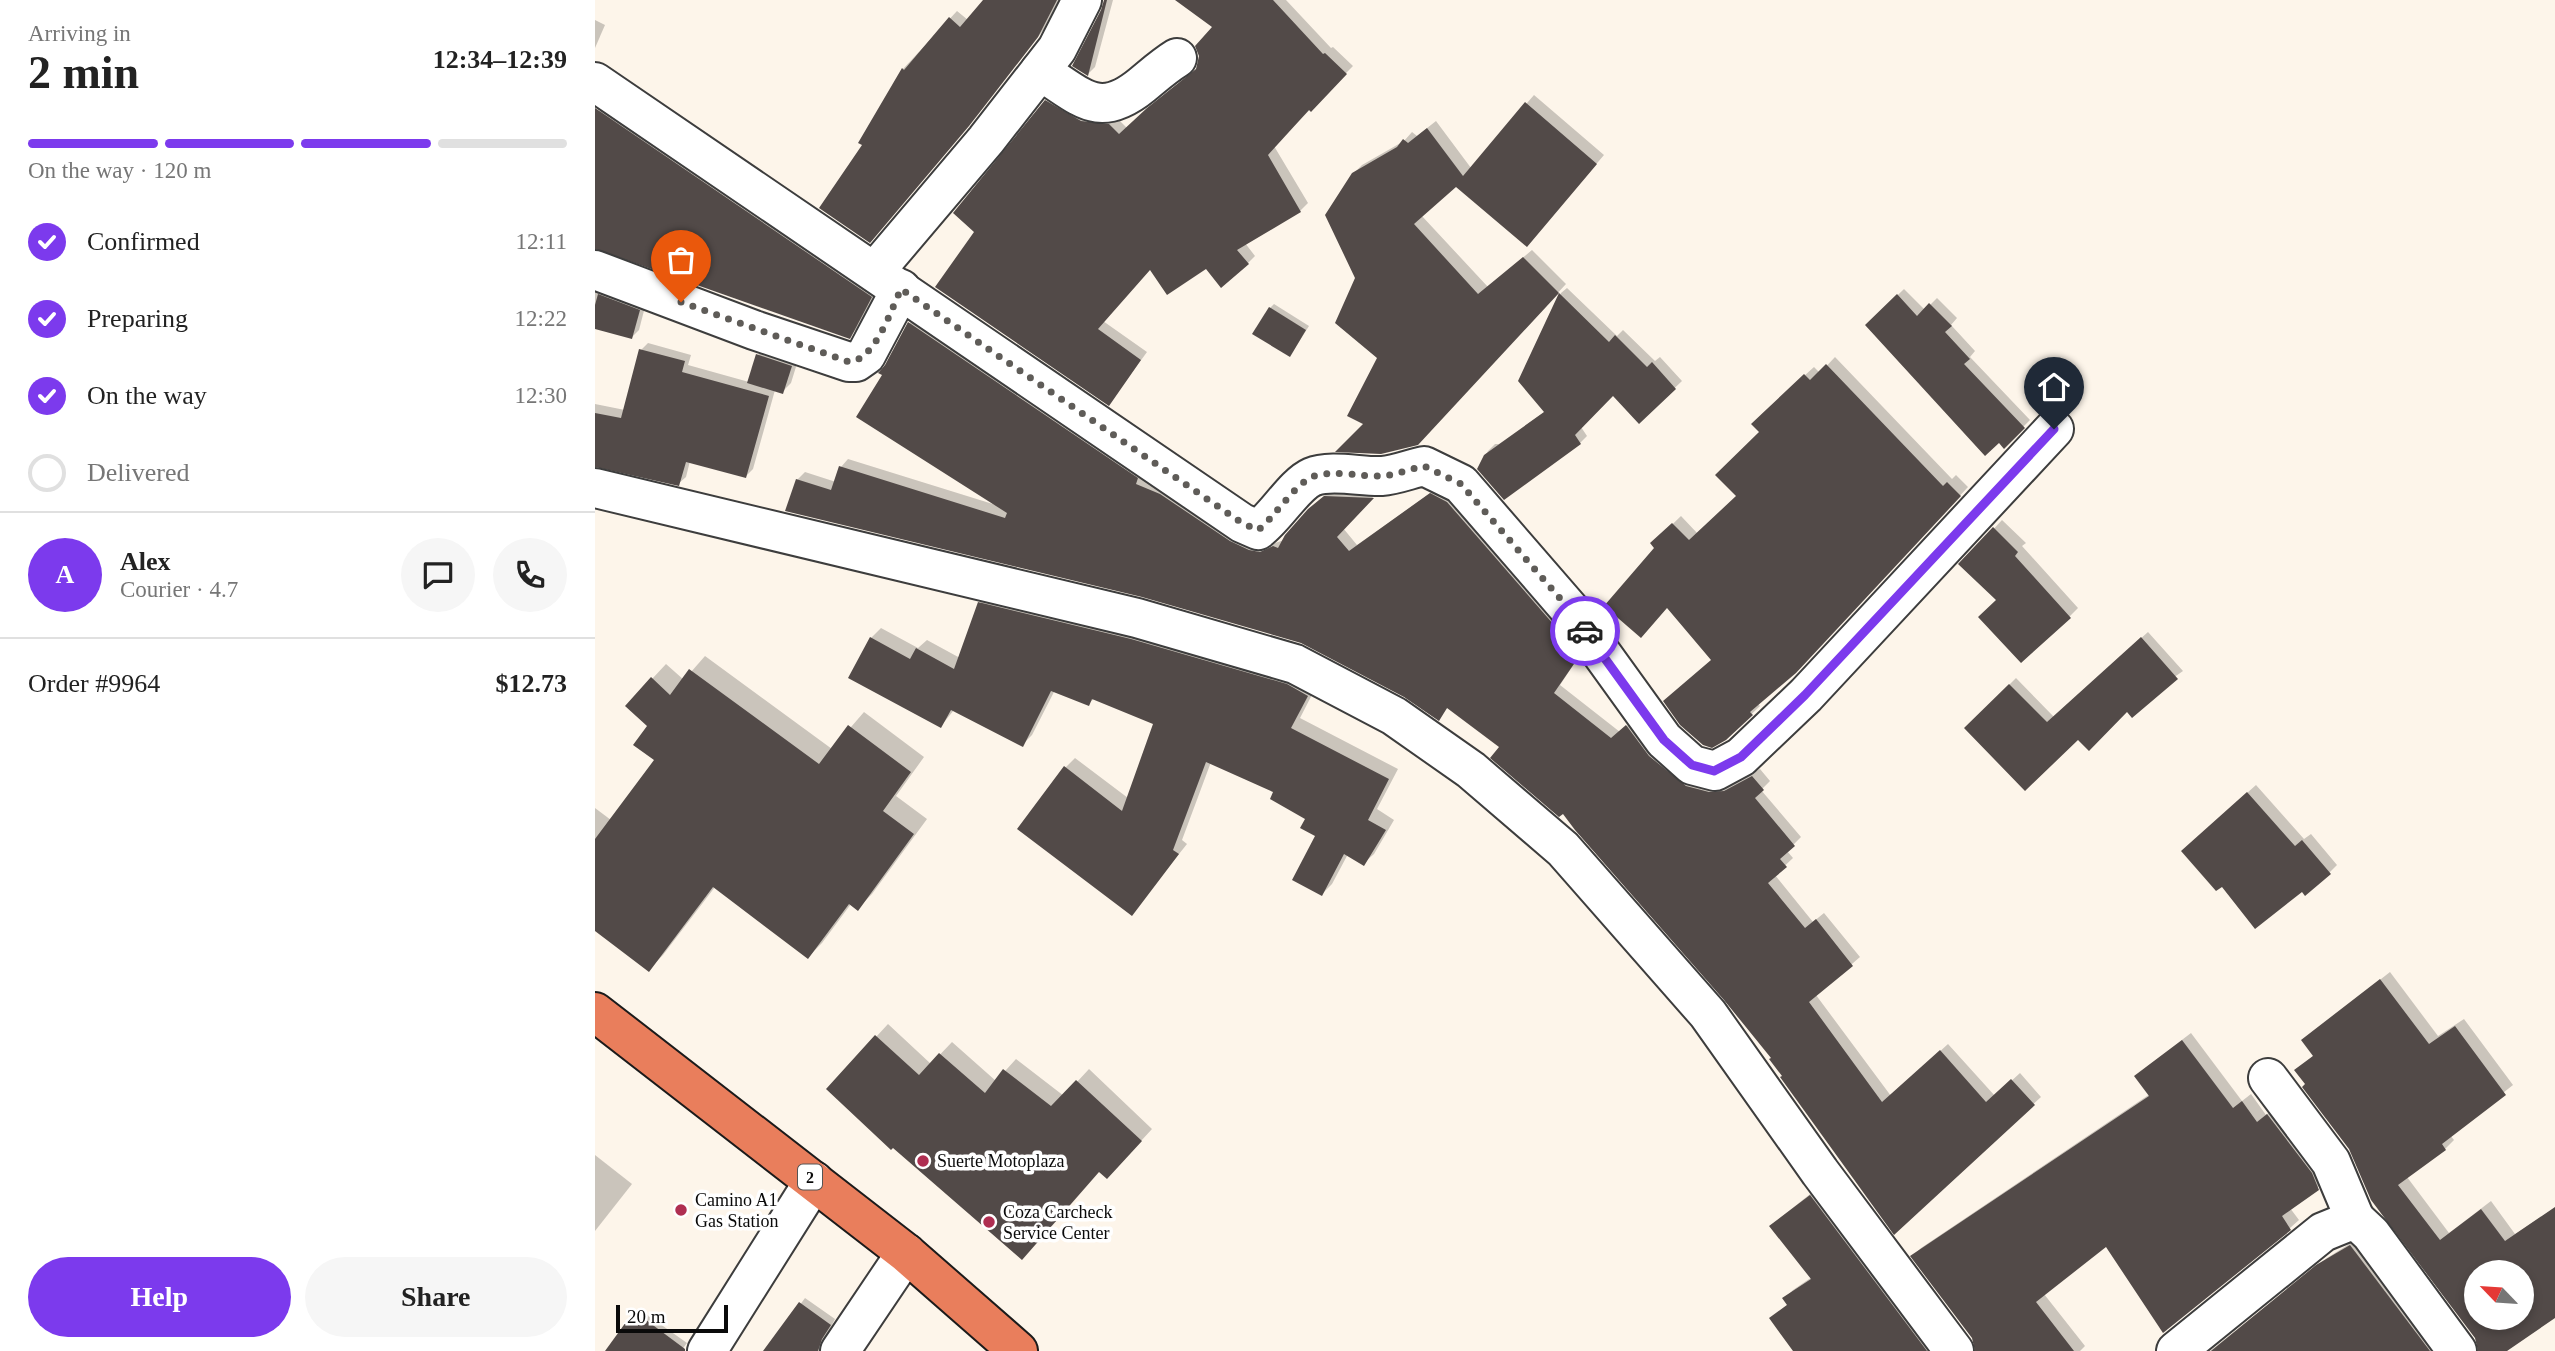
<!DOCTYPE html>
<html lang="en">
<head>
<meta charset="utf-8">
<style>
	:root { --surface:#fff; --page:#f6f6f6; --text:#222; --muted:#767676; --line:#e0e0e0; --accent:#7c3aed }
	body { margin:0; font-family:Georgia,serif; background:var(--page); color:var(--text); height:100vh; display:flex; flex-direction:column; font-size:26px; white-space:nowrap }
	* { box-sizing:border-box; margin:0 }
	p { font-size:23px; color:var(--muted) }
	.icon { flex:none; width:38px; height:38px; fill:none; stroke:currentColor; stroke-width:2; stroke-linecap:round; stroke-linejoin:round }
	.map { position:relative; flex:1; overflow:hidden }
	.panel { display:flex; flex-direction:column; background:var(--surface); width:595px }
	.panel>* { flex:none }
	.needle { width:46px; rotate:295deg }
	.tools { position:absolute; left:1869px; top:1260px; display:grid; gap:14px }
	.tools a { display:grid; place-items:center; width:70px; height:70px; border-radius:50%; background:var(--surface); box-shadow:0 4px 10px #0003; font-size:35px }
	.scale { position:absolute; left:21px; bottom:18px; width:112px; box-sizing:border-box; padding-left:7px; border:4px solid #0a0a0a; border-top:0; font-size:19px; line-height:24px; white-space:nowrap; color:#0a0a0a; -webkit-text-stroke:5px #fff; paint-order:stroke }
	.pin { position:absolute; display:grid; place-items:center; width:60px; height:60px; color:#fff; margin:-72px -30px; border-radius:50% 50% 50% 0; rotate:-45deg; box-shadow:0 0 7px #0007 }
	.pin .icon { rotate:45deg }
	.courier { position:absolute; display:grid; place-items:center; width:70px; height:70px; margin:-35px; border:5px solid #7c3aed; border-radius:50%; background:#fff; color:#222; box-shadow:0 2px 9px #0007 }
	.headline em { font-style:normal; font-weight:700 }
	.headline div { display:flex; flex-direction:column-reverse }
	.headline { display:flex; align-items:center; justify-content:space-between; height:119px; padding:0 28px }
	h1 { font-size:46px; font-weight:700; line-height:52px }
	.bar { display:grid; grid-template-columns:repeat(4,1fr); gap:10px 7px; align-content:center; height:84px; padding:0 28px }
	.bar i { height:9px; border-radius:5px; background:var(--line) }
	.bar .active { background:var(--accent) }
	.bar p { grid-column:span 4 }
	.line { display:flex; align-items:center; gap:18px; padding:0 28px; border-top:2px solid var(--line) }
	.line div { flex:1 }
	.round { display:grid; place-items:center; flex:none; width:74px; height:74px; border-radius:37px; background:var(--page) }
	ol { padding:0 28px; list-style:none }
	li { display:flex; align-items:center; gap:21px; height:77px }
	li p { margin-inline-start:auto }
	li .icon { padding:7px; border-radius:50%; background:var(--accent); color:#fff; stroke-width:4 }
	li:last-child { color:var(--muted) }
	li i { width:38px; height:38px; border:4px solid var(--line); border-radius:50% }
	.cta { display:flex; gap:14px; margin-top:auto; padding:14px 28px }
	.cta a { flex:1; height:80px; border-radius:42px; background:var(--accent); color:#fff; font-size:28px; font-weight:700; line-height:80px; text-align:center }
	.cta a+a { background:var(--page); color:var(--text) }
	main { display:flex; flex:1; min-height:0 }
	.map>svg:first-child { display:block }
	.shadow { fill:#0003; fill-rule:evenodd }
	.building { fill:#524a48; fill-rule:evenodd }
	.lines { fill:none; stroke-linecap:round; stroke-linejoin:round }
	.minor-casing { stroke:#3d3d3d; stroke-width:42 }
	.highway-casing { stroke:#1b1b1b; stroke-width:42 }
	.minor { stroke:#fff; stroke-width:38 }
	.highway { stroke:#e97e5c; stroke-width:38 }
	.done { stroke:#5f5c58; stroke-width:7; stroke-dasharray:0 12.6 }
	.route { stroke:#7c3aed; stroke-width:9 }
	.poi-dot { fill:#af2e51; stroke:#fff; stroke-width:2.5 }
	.labels { text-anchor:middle; stroke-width:7; stroke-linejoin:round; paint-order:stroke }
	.shield { fill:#fff; stroke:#545454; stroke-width:2 }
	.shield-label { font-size:16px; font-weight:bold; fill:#0a0a0a }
	.poi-label { font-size:18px; fill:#0a0a0a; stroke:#fff; text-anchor:start }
</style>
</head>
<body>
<main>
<section class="panel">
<div class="headline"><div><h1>2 min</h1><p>Arriving in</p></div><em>12:34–12:39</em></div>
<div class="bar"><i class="active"></i><i class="active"></i><i class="active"></i><i></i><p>On the way · 120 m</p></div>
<ol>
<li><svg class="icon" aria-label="check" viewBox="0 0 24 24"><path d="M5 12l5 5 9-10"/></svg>Confirmed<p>12:11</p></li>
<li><svg class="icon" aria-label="check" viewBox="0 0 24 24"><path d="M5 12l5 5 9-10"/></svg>Preparing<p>12:22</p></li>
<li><svg class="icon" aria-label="check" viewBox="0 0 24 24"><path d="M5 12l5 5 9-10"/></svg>On the way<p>12:30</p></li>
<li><i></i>Delivered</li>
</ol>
<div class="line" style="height:126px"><b class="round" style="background:var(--accent);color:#fff">A</b><div><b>Alex</b><p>Courier · 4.7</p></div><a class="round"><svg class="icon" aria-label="chat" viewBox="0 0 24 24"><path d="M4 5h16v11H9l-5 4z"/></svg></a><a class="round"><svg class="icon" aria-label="phone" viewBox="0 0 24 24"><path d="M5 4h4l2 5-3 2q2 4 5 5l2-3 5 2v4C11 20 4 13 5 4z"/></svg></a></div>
<div class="line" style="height:91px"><div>Order #9964</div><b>$12.73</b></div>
<div class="cta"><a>Help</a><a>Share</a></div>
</section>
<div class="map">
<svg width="1960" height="1351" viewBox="0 0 1960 1351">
	<rect width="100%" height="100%" fill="#fdf5ea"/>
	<g class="shadow">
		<path d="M390,0h75l-15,28 -69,89 -112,28 39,-76 54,-58 11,9z"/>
		<path d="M510,0h8l-18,67 -7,7z"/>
		<path d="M583,0h108l45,48 2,-1 20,19 -79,80 34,57 -8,8 -55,32 10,13 -7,7 -97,5 -48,53 44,31 -38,52 -132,-173 69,-130 7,-7 63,23 12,12 70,-61 17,-42z"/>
		<path d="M0,20l10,5 -10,23z"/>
		<path d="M939,95l70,60 -69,81 -79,-52 -35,31 67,72 44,-37 34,34 -140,151 -60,-11 13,-66 -22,-80 -4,-104 9,-9 42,-24 8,-9 5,4 19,-15 35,47z"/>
		<path d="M10,104l273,186 -22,40 -7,7 -254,-90v-129z"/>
		<path d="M0,284l51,19 -7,27 -7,7 -37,-9z"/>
		<path d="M972,288l50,48 6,-6 32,31 5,-4 22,24 -43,41 -26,-28 -32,33 6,9 -7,7 -101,26 9,-18 7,-7h4l47,-33 -26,-30 41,-88z"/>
		<path d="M1309,289l21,21 12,-12 20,20 -6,7 24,26 -5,6 60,63 -26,26 -137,-121z"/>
		<path d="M679,304l35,22 -16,25 -23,-43z"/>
		<path d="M322,316l352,229 15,-5 34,-39 15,-12 46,2 -36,37 14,17 82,-58 145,162 -24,36 60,47 15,-13 83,66 15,-1 27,-15 10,12 -9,9 40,47 -14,14 6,7 -18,17 38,47 11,-9 36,44 -44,38 75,101 57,-52 47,52 25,-23 21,24 -147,135 -110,-156 -11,-19 -210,-246 -61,-65 -54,-39 -9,11 -34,-23 -103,-54 -505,-161 8,-8 31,10 5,-15 7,-8 148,46 -112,-130 26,-52z"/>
		<path d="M53,343l43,12 -3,10 61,17 9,-27 9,-9 32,11 -8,26 -9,9 -7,-2 -22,79 -7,7 -56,-15 -4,16 -8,7 -83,-19v-61l30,6 16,-60z"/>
		<path d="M1240,357l117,122 4,-4 12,12 -164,176 -46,41 2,2 -28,27 -19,-73 -61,-116 29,-28 17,18 40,-38 23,-64v-17l53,-48 6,6z"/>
		<path d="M1407,520l24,23 -4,3 56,62 -9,9 -71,-17 -37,-36z"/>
		<path d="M395,593l327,92 -17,33 98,51 -21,40 17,11 -20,34 -10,9 -16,-9 -16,30 -10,10 -5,-58 -10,-18 -31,-27 -65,-29 -29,78 5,4 -56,70 -66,-146 10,-10 53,40 27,-75 -60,-25 -7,6 -33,-14 -23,45 -10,10 -68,-35 -13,16 -70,-88 10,-10 37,20 9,-8 33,18 20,-55z"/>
		<path d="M1553,632l35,39 -56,39 -49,27 -112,-9 50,-50 38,39z"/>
		<path d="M110,656l127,93 32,-37 60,45 -28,39 31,23 -55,75 -14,14 -7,-4 -29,39 -14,14 -93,-70 -52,68 -15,15 -53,-41v-121l16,12 46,-60 -7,-34 2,-47 14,-15 18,16z"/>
		<path d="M1661,785l48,54 7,-5 26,31 -8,8 -138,-30z"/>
		<path d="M1795,972l48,64 26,-17 49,66 -63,50 4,5 -9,9 -38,28 42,56 42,-32 24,33 40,-26v107l-51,36h-10l-197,-281 17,-15 -11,-15zM1881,1272h46v46h-46z"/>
		<path d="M293,1024l43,40 21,-22 44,39 20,-22 48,37 25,-27 63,60 -33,36 -19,5 -272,-81z"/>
		<path d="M1596,1033l51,68 9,-7 15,21 11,-9 50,74 -37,28 9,12 -9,8 -126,103 -57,-87 -63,50 41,52 -5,5h-103l-4,-14 -60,-81 8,-8 229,-154 -5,-26z"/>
		<path d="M0,1155l37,29 -37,47z"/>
		<path d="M1224,1187l122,164h-141l-29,-33 17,-14 -4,-5 9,-9 19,-13 -32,-59z"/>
		<path d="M1764,1238l85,113h-234l117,-93z"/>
		<path d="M210,1298l30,21 -12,23 1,9h-58z"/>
		<path d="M44,1309l48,34 -6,8h-74z"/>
	</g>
	<g class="building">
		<path d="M388,0h74l-19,37 -69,89 -99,117 -51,-35 43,-63 -4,-2 44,-75 2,2 45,-53 11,10z"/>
		<path d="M509,0h3l-19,76 -16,-10 29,-56z"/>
		<path d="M580,0h98l50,54 2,-1 22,21 -36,38 -2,-2 -41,45 33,57 -64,38 12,14 -28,24 -15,-19 -39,26 -17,-25 -52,59 43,31 -32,46 -174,-119 39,-55 -21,-19 92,-113 36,21 28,3 10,10 28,-26 49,-39 3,-13 -4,-10 17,-19z"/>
		<path d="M930,102l72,62 -70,83 -71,-60 -42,37 64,70 45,-37 36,36 -141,152 -37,9 -46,-2 28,-28 -16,-8 30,-58 -42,-35 20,-45 -30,-63 27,-42 45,-26 6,-8 5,4 19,-15 36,48z"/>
		<path d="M0,108l277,189 -22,42 -255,-90z"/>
		<path d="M964,293l50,49 6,-7 32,32 5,-5 24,27 -37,35 -26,-28 -38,39 6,9 -77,56 -27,-31 7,-14 60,-43 -26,-31z"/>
		<path d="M3,294l42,16 -8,29 -37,-10v-24z"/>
		<path d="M1302,294l20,22 12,-13 23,23 -7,6 25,27 -6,5 61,64 -21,21 -5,-6 -14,13 -120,-131z"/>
		<path d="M674,307l37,23 -16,27 -38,-23z"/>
		<path d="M313,322l230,156 -2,6 24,10 70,47 19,9 11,2 13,-6 5,2 7,-13 23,-26 16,-13 50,2 -37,39 12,14 81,-58 17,9 107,123 24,33 -24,35 57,45 15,-13 23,31 37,30 23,6 15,-1 28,-15 12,14 -9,8 40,48 -15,13 7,8 -19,16 37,45 11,-9 37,47 -44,36 73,100 58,-52 46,52 25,-23 24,26 -141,130 -114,-158 2,-1 -13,-17 2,-1 -47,-58 -149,-170 -12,-16 -4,3 -69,-59 9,-11 -52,-39 -8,13 -35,-24 -103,-54 -159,-46 -357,-86 11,-32 35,11 8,-24 166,52 2,-5 -151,-96 26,-42 -4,-2 7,-8z"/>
		<path d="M44,349l46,12 -3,11 87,24 -23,82 -60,-16 -7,24 -84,-19v-54l26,5z"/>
		<path d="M161,354l36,12 -9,28 -36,-11z"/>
		<path d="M1231,364l117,122 4,-4 14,14 -165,177 -46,39 3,3 -27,25 -14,8 -9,-3 -23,-20 -17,-24 48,-41 -44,-52 -26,30 -37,-32 50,-58 -4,-5 22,-20 17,17 47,-44 -21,-21 44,-43 -8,-8 53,-50 6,6z"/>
		<path d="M1398,527l25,25 -3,4 56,62 -50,45 -43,-46 18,-17 -38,-36z"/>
		<path d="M383,602l153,37 156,45 21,12 -17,32 98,51 -21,41 18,10 -22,36 -20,-12 -22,42 -30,-16 23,-44 -15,-8 5,-9 -35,-20 3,-7 -67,-30 -33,88 6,4 -47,62 -115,-87 47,-63 58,45 31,-87 -61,-25 -3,7 -38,-15 -28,56 -72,-37 -10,18 -93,-50 22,-41 40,22 6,-11 38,21z"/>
		<path d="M1546,637l37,42 -46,39 -5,-6 -38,39 -11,-11 -53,51 -61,-63 45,-44 38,38z"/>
		<path d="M94,669l130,95 29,-39 63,47 -28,39 31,23 -56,77 -9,-7 -41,55 -95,-72 -64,85 -54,-41v-92l59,-79 -21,-15 14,-19 -22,-20 26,-29 19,18z"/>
		<path d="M1652,792l48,54 7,-6 29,34 -26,22 -3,-4 -47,37 -33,-42 -6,4 -35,-40z"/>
		<path d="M1785,979l49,65 26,-18 51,69 -64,49 4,6 -48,35 42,55 41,-31 24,32 50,-34v111l-48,33h-29l-3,-13 -104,-138 -22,-51 -47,-62 3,-3 -11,-14 19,-14 -12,-16zM1881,1272h46v46h-46z"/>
		<path d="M280,1035l44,40 20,-22 46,40 18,-24 48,37 25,-26 66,61 -35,38 -8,-7 -77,88 -129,-112 -2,2 -65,-61z"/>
		<path d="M1587,1040l51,68 9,-7 15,21 10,-8 45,59 7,17 -37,26 9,14 -128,103 -57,-86 -70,55 38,49h-99l-3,-13 -62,-82 239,-160 -15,-20z"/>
		<path d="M1215,1195l117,156h-134l-24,-33 18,-13 -5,-7 29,-19 -42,-53z"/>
		<path d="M1755,1245l80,106h-219l105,-86z"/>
		<path d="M204,1302l32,23 -9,14 -4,12h-55z"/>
		<path d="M39,1311l51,38v2h-80z"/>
	</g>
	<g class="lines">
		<defs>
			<g id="minor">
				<path d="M445,71c41,25 58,50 102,14 11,-9 22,-19 35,-27"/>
				<path d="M0,82l647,441 16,7c18,-13 36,-45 54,-53 18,-8 50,0 70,-1 14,-1 28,-7 42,-10l37,18 110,127 93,129 28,25 23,6 26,-14 65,-62 248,-266"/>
				<path d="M0,270l159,60 95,32h7l10,-7 35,-66"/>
				<path d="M280,271l111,-131 71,-91 25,-49"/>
				<path d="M0,488l542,130 158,46 99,52 77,54 92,79 145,165 112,158 134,179"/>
				<path d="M1673,1078l63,84 24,57"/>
				<path d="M112,1351l107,-170"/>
				<path d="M245,1351l66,-98"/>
				<path d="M1581,1351l147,-119 32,-13 16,15 86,117"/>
			</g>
			<path id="highway" d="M0,1012l311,241 112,98"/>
		</defs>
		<use href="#minor" class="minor-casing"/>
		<use href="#highway" class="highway-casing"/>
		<use href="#minor" class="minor"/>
		<use href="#highway" class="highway"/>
	</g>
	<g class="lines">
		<path class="done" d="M86,302l168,60c26,-2 42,-52 52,-73l341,234 16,7c17,-13 36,-45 54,-53 18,-8 50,0 70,-1 14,-1 28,-7 42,-10l37,18 110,127 14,20"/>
		<path class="route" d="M990,631l79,109 28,25 22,6 27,-14 64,-62 249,-266"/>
	</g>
	<g class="poi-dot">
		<circle cx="328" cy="1161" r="7"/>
		<circle cx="86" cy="1210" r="7"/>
		<circle cx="394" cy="1222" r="7"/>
	</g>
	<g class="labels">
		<rect class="shield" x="203" y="1164.5" width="24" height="25" rx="5"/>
		<g class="shield-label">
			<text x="215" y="1183">2</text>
		</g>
		<g class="poi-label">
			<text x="342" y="1167">Suerte Motoplaza</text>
			<text x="100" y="1206">Camino A1<tspan x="100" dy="21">Gas Station</tspan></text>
			<text x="408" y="1218">Coza Carcheck<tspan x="408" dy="21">Service Center</tspan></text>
		</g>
	</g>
</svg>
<div class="tools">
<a><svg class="needle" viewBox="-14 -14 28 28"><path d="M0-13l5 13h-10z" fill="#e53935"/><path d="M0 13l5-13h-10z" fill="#767676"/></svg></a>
</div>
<div class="scale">20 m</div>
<div class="pin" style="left:86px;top:302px;background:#ea580c"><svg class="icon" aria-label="bag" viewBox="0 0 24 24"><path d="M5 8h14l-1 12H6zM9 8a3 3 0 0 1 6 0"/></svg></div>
<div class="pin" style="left:1459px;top:429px;background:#1f2937"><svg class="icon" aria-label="home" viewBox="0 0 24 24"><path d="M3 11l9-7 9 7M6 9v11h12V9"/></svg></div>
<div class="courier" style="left:990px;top:631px"><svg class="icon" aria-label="car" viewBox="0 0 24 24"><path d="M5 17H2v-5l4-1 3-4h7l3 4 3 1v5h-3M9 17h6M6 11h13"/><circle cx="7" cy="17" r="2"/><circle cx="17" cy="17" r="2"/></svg></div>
</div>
</main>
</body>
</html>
